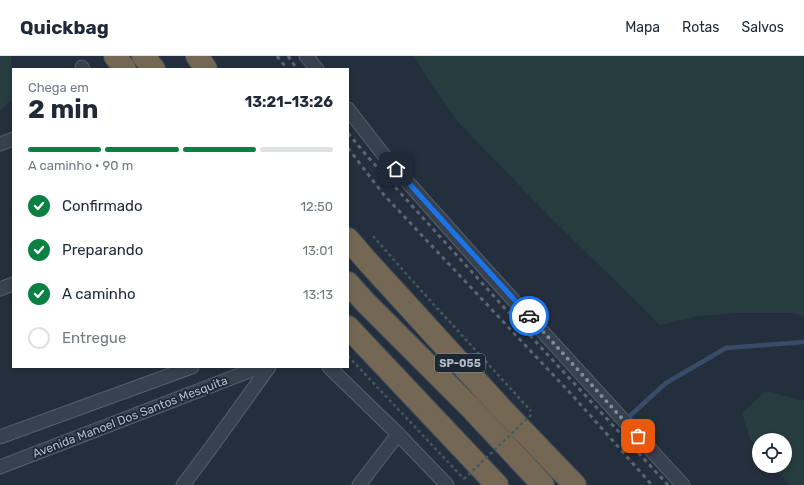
<!DOCTYPE html>
<html lang="pt">
<head>
<meta charset="utf-8">
<style>
	:root { --surface:#fff; --page:#f6f6f7; --text:#1f2937; --muted:#747a83; --line:#e0e1e3; --accent:#0b8043 }
	body { margin:0; font-family:Rubik,sans-serif; background:var(--page); color:var(--text); height:100vh; display:flex; flex-direction:column; font-size:15px; white-space:nowrap }
	* { box-sizing:border-box; margin:0 }
	p { font-size:13px; color:var(--muted) }
	.icon { flex:none; width:22px; height:22px; fill:none; stroke:currentColor; stroke-width:2; stroke-linecap:round; stroke-linejoin:round }
	.map { position:relative; flex:1; overflow:hidden }
	.sheet { position:absolute; left:12px; top:12px; width:337px; height:300px; display:flex; flex-direction:column; background:var(--surface); border-radius:0px; box-shadow:0 2px 6px #0003 }
	.sheet>* { flex:none }
	.buttons { position:absolute; left:752px; top:377px; display:grid; gap:8px }
	.buttons a { display:grid; place-items:center; width:40px; height:40px; border-radius:50%; background:var(--surface); box-shadow:0 2px 6px #0003; font-size:20px }
	.pin { position:absolute; display:grid; place-items:center; width:34px; height:34px; color:#fff; margin:-17px; border-radius:8px; box-shadow:0 2px 6px #0006 }
	.courier { position:absolute; display:grid; place-items:center; width:40px; height:40px; margin:-20px; border:3px solid #1a73e8; border-radius:50%; background:#fff; color:#222; box-shadow:0 1px 5px #0007 }
	.headline em { font-style:normal; font-weight:700 }
	.headline div { display:flex; flex-direction:column-reverse }
	.headline { display:flex; align-items:center; justify-content:space-between; height:68px; padding:0 16px }
	h1 { font-size:26px; font-weight:700; line-height:30px }
	.bar { display:grid; grid-template-columns:repeat(4,1fr); gap:6px 4px; align-content:center; height:48px; padding:0 16px }
	.bar i { height:5px; border-radius:3px; background:var(--line) }
	.bar .current { background:var(--accent) }
	.bar p { grid-column:span 4 }
	ol { padding:0 16px; list-style:none }
	li { display:flex; align-items:center; gap:12px; height:44px }
	li p { margin-inline-start:auto }
	li .icon { padding:4px; border-radius:50%; background:var(--accent); color:#fff; stroke-width:4 }
	li:last-child { color:var(--muted) }
	li i { width:22px; height:22px; border:2px solid var(--line); border-radius:50% }
	header { display:flex; align-items:center; gap:24px; box-sizing:border-box; height:56px; padding:0 20px; background:var(--surface); border-bottom:1px solid var(--line) }
	header strong { font-size:19px }
	nav { display:flex; gap:22px; margin-inline-start:auto; font-size:14px }
	.map>svg:first-child { display:block }
	.green { fill:#263c3f }
	.lines { fill:none; stroke-linecap:round; stroke-linejoin:round }
	.stream { stroke:#394c67; stroke-width:4.5 }
	.minor-casing { stroke:#565f6c; stroke-width:15 }
	.motorway-casing { stroke:#434c59; stroke-width:24 }
	.path { stroke:#44595c; stroke-width:2.5; stroke-dasharray:3 3; stroke-linecap:butt }
	.minor { stroke:#38414e; stroke-width:13 }
	.motorway { stroke:#746855; stroke-width:22 }
	.rail { stroke:#5a6575; stroke-width:3; stroke-dasharray:4 4; stroke-linecap:butt }
	.path-bridge { stroke:#44595c; stroke-width:2.5; stroke-dasharray:3 3; stroke-linecap:butt }
	.done { stroke:#828b98; stroke-width:4; stroke-dasharray:0 7.2 }
	.route { stroke:#1a73e8; stroke-width:5 }
	.labels { text-anchor:middle; stroke-width:3.5; stroke-linejoin:round; paint-order:stroke }
	.shield { fill:#1d2633; stroke:#878f9c; stroke-width:1 }
	.shield-label { font-size:11px; font-weight:bold; fill:#b4bcc9 }
	.street-label { font-size:12px; fill:#b4bcc9; stroke:#1d2633 }
</style>
</head>
<body>
<header>
<strong>Quickbag</strong>
<nav><a>Mapa</a><a>Rotas</a><a>Salvos</a></nav>
</header>
<div class="map">
<svg width="804" height="429" viewBox="0 0 804 429">
	<rect width="100%" height="100%" fill="#242f3e"/>
	<g class="green">
		<path d="M0,0h11l2,25v18l-13,11z"/>
		<path d="M414,0h390v260l-14,-3h-51l-40,3 -39,9 -112,-110 -89,-92 -30,-42z"/>
		<path d="M766,335l38,10v84h-14l-17,-19h12v-26h-26v10l-9,-11 -8,-26z"/>
	</g>
	<g class="lines">
		<path class="stream" d="M631,359l35,-32 60,-35 78,-6"/>
		<defs>
			<g id="minor">
				<path d="M306,0l11,13"/>
				<path d="M82,11l1,2"/>
				<path d="M348,53l38,49 100,112 197,215"/>
				<path d="M0,88l13,-5"/>
				<path d="M0,233l13,-5"/>
				<path d="M329,311l69,67 49,51"/>
				<path d="M0,381l192,-70"/>
				<path d="M0,411l260,-100"/>
				<path d="M183,429l27,-36 59,-82"/>
				<path d="M359,429l39,-51"/>
			</g>
			<g id="motorway">
				<path d="M115,0l10,13"/>
				<path d="M143,0l11,13"/>
				<path d="M197,0l9,13"/>
				<path d="M348,183l20,23 134,147 73,76"/>
				<path d="M348,227l17,19 105,105 73,78"/>
				<path d="M348,271l149,158"/>
			</g>
		</defs>
		<use href="#minor" class="minor-casing"/>
		<use href="#motorway" class="motorway-casing"/>
		<g class="path">
			<path d="M373,180l44,50 114,125"/>
			<path d="M348,300l116,123"/>
		</g>
		<use href="#minor" class="minor"/>
		<use href="#motorway" class="motorway"/>
		<g class="rail">
			<path d="M277,0l10,13"/>
			<path d="M288,0l9,13"/>
			<path d="M348,77l19,23 133,147 168,182"/>
			<path d="M348,92l36,47 189,201 79,89"/>
		</g>
		<path class="path-bridge" d="M464,423l69,-66"/>
	</g>
	<g class="lines">
		<path class="done" d="M529,260l109,120"/>
		<path class="route" d="M396,113l133,147"/>
	</g>
	<g class="labels">
		<rect class="shield" x="435" y="298" width="50" height="18" rx="3"/>
		<g class="shield-label">
			<text x="460" y="311">SP-055</text>
		</g>
		<g class="street-label">
			<text transform="translate(130 361) rotate(-21)" y="4">Avenida Manoel Dos Santos Mesquita</text>
		</g>
	</g>
</svg>
<div class="buttons">
<a><svg class="icon" aria-label="locate" viewBox="0 0 24 24"><circle cx="12" cy="12" r="6"/><path d="M12 2v4M12 18v4M2 12h4M18 12h4"/></svg></a>
</div>
<div class="pin" style="left:638px;top:380px;background:#ea580c"><svg class="icon" aria-label="bag" viewBox="0 0 24 24"><path d="M5 8h14l-1 12H6zM9 8a3 3 0 0 1 6 0"/></svg></div>
<div class="pin" style="left:396px;top:113px;background:#1f2937"><svg class="icon" aria-label="home" viewBox="0 0 24 24"><path d="M3 11l9-7 9 7M6 9v11h12V9"/></svg></div>
<div class="courier" style="left:529px;top:260px"><svg class="icon" aria-label="car" viewBox="0 0 24 24"><path d="M5 17H2v-5l4-1 3-4h7l3 4 3 1v5h-3M9 17h6M6 11h13"/><circle cx="7" cy="17" r="2"/><circle cx="17" cy="17" r="2"/></svg></div>
<section class="sheet">
<div class="headline"><div><h1>2 min</h1><p>Chega em</p></div><em>13:21–13:26</em></div>
<div class="bar"><i class="current"></i><i class="current"></i><i class="current"></i><i></i><p>A caminho · 90 m</p></div>
<ol>
<li><svg class="icon" aria-label="check" viewBox="0 0 24 24"><path d="M5 12l5 5 9-10"/></svg>Confirmado<p>12:50</p></li>
<li><svg class="icon" aria-label="check" viewBox="0 0 24 24"><path d="M5 12l5 5 9-10"/></svg>Preparando<p>13:01</p></li>
<li><svg class="icon" aria-label="check" viewBox="0 0 24 24"><path d="M5 12l5 5 9-10"/></svg>A caminho<p>13:13</p></li>
<li><i></i>Entregue</li>
</ol>
</section>
</div>
</body>
</html>
